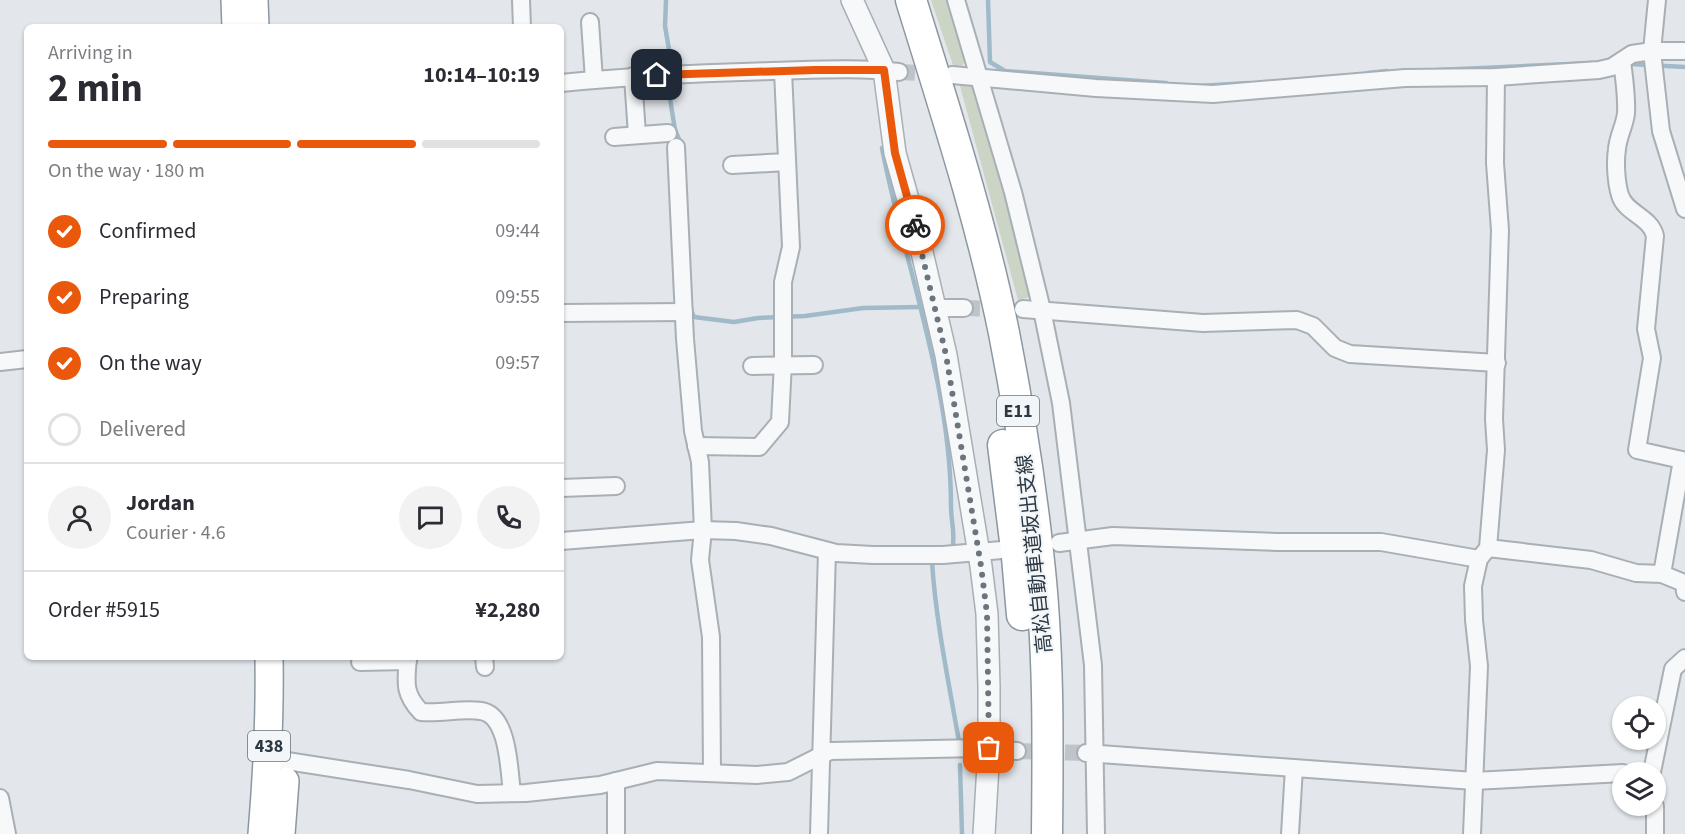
<!DOCTYPE html>
<html lang="en">
<head>
<meta charset="utf-8">
<style>
	:root { --surface:#fff; --page:#f2f2f3; --text:#2b2b33; --muted:#7c7c81; --line:#e1e1e2; --accent:#ea580c }
	body { margin:0; font-family:"Source Sans 3","Noto Sans JP",sans-serif; background:var(--page); color:var(--text); height:100vh; display:flex; flex-direction:column; font-size:22px; white-space:nowrap }
	* { box-sizing:border-box; margin:0 }
	p { font-size:20px; color:var(--muted) }
	.icon { flex:none; width:33px; height:33px; fill:none; stroke:currentColor; stroke-width:2; stroke-linecap:round; stroke-linejoin:round }
	.map { position:relative; flex:1; overflow:hidden }
	.drawer { position:absolute; left:24px; top:24px; width:540px; height:636px; display:flex; flex-direction:column; background:var(--surface); border-radius:9px; box-shadow:0 2px 4px #0004 }
	.drawer>* { flex:none }
	.buttons { position:absolute; left:1612px; top:696px; display:grid; gap:12px }
	.buttons a { display:grid; place-items:center; width:54px; height:54px; border-radius:50%; background:var(--surface); box-shadow:0 2px 4px #0004; font-size:30px }
	.pin { position:absolute; display:grid; place-items:center; width:51px; height:51px; color:#fff; margin:-26px; border-radius:12px; box-shadow:0 3px 9px #0006 }
	.courier { position:absolute; display:grid; place-items:center; width:60px; height:60px; margin:-30px; border:4px solid #ea580c; border-radius:50%; background:#fff; color:#222; box-shadow:0 2px 8px #0007 }
	.head em { font-style:normal; font-weight:700 }
	.head div { display:flex; flex-direction:column-reverse }
	.head { display:flex; align-items:center; justify-content:space-between; height:102px; padding:0 24px }
	h1 { font-size:39px; font-weight:700; line-height:45px }
	.bar { display:grid; grid-template-columns:repeat(4,1fr); gap:9px 6px; align-content:center; height:72px; padding:0 24px }
	.bar i { height:8px; border-radius:4px; background:var(--line) }
	.bar .active { background:var(--accent) }
	.bar p { grid-column:span 4 }
	.line { display:flex; align-items:center; gap:15px; padding:0 24px; border-top:2px solid var(--line) }
	.line div { flex:1 }
	.round { display:grid; place-items:center; flex:none; width:63px; height:63px; border-radius:32px; background:var(--page) }
	ol { padding:0 24px; list-style:none }
	li { display:flex; align-items:center; gap:18px; height:66px }
	li p { margin-inline-start:auto }
	li .icon { padding:6px; border-radius:50%; background:var(--accent); color:#fff; stroke-width:4 }
	li:last-child { color:var(--muted) }
	li i { width:33px; height:33px; border:3px solid var(--line); border-radius:50% }
	.map>svg:first-child { display:block }
	.green { fill:#cbd4c5 }
	.lines { fill:none; stroke-linecap:round; stroke-linejoin:round }
	.stream { stroke:#a0bac9; stroke-width:4.5 }
	.minor-tunnel { stroke:#bec4c9; stroke-width:16; stroke-dasharray:16 8; stroke-linecap:butt }
	.minor-casing { stroke:#a8afb5; stroke-width:20 }
	.tertiary-casing { stroke:#a8afb5; stroke-width:24 }
	.trunk-casing { stroke:#8b97a1; stroke-width:30 }
	.motorway-casing { stroke:#8b97a1; stroke-width:33 }
	.minor { stroke:#f6f8f9; stroke-width:16 }
	.tertiary { stroke:#f6f8f9; stroke-width:21 }
	.trunk { stroke:#fff; stroke-width:27 }
	.motorway { stroke:#fff; stroke-width:30 }
	.done { stroke:#6c757e; stroke-width:6; stroke-dasharray:0 10.8 }
	.route { stroke:#ea580c; stroke-width:8 }
	.labels { text-anchor:middle; stroke-width:4.5; stroke-linejoin:round; paint-order:stroke }
	.shield { fill:#f3f6f8; stroke:#687179; stroke-width:1.5 }
	.shield-label { font-size:18px; font-weight:bold; fill:#2c3843 }
	.street-label { font-size:20px; fill:#2c3843; stroke:#f3f6f8 }
</style>
</head>
<body>
<div class="map">
<svg width="1685" height="834" viewBox="0 0 1685 834">
	<rect width="100%" height="100%" fill="#e3e7eb"/>
	<g class="green">
		<path d="M931,0h18l19,57 -8,12 -5,2z"/>
		<path d="M967,84l7,2 59,205 -3,6 -12,3 -58,-214z"/>
	</g>
	<g class="lines">
		<g class="stream">
			<path d="M666,0l-1,26 7,41"/>
			<path d="M988,0l2,62 15,9 161,12"/>
			<path d="M1630,64l55,3"/>
			<path d="M1437,70l154,-7"/>
			<path d="M1368,73l19,-2"/>
			<path d="M667,80l8,50 6,14"/>
			<path d="M1198,86l51,-3"/>
			<path d="M882,148c23,119 69,236 69,358 0,18 5,28 1,45"/>
			<path d="M690,308l4,9 40,5 24,-4 47,-2 58,-8 58,-1"/>
			<path d="M934,562h-2c4,61 17,121 27,180"/>
			<path d="M960,765l2,69"/>
		</g>
		<g class="minor-tunnel">
			<path d="M899,72l40,2"/>
			<path d="M964,308l40,1"/>
			<path d="M1017,751l69,2"/>
		</g>
		<defs>
			<g id="minor">
				<path d="M521,0l1,27"/>
				<path d="M956,0l57,192 29,118 19,93 32,262 3,169"/>
				<path d="M1657,0l-5,51 9,80 24,78"/>
				<path d="M590,22l4,58"/>
				<path d="M1622,61c2,17 5,35 4,52 -1,12 -8,23 -9,36 -2,13 -1,33 3,46 5,18 31,22 35,41l-9,93 6,29 -15,92 45,10 -20,114"/>
				<path d="M952,75l144,13 117,6 192,-16 91,-1 103,-7 13,-3 20,-13 20,-3h33"/>
				<path d="M633,76l4,59"/>
				<path d="M561,83c70,-7 140,-10 210,-12 42,-1 86,-4 128,1"/>
				<path d="M614,137l54,-4"/>
				<path d="M676,147l9,192 8,92 7,31 3,68 -3,30 11,77 1,136"/>
				<path d="M732,165l55,-3"/>
				<path d="M935,308h29"/>
				<path d="M1023,309l180,14 94,-3 16,6 22,22 15,6 147,9"/>
				<path d="M561,313l123,-1"/>
				<path d="M0,362l27,-3"/>
				<path d="M752,366l62,-1"/>
				<path d="M696,446l63,1 21,-25 3,-60v-80l8,-35 -8,-176"/>
				<path d="M561,488l55,-2"/>
				<path d="M561,541l142,-11 33,1 35,5 65,17 37,2h70l59,-5"/>
				<path d="M1059,543l54,-7 164,6h104l98,17"/>
				<path d="M1488,548l103,12 45,13 26,1 22,9 1,9"/>
				<path d="M408,657c-2,25 -5,36 13,55 20,2 41,-4 60,-1 28,4 28,60 31,82"/>
				<path d="M484,657l1,10"/>
				<path d="M360,662l48,-1"/>
				<path d="M1086,753l388,28 149,-8"/>
				<path d="M268,758l141,22 68,14 49,-1 74,-8 57,-14 100,4 31,-3 42,-21 151,-3 36,3"/>
				<path d="M1652,772l21,-103 12,-11"/>
				<path d="M0,798l7,36"/>
				<path d="M616,834v-53"/>
				<path d="M819,834l8,-283"/>
				<path d="M1290,834l4,-66"/>
				<path d="M1472,834l7,-168 -5,-46 -1,-34 6,-27 9,-11 8,-98 -2,-31 6,-189 -5,-67 1,-86"/>
				<path d="M1655,834v-28"/>
			</g>
			<path id="tertiary" d="M852,0l32,70 11,83 23,82 28,120 35,211 6,48 2,73v61l-5,86"/>
			<g id="trunk">
				<path d="M235,0l1,27"/>
				<path d="M254,0l1,27"/>
				<path d="M262,834c5,-59 8,-118 7,-177"/>
				<path d="M281,834l4,-53"/>
			</g>
			<g id="motorway">
				<path d="M911,0c34,110 70,220 93,333 14,72 26,146 34,219 11,94 10,189 9,282"/>
				<path d="M1003,445l14,112 5,58"/>
			</g>
		</defs>
		<use href="#minor" class="minor-casing"/>
		<use href="#tertiary" class="tertiary-casing"/>
		<use href="#trunk" class="trunk-casing"/>
		<use href="#motorway" class="motorway-casing"/>
		<use href="#minor" class="minor"/>
		<use href="#tertiary" class="tertiary"/>
		<use href="#trunk" class="trunk"/>
		<use href="#motorway" class="motorway"/>
	</g>
	<g class="lines">
		<path class="done" d="M915,225l31,130 35,211 6,48 2,134"/>
		<path class="route" d="M657,75l158,-5h69l11,83 20,72"/>
	</g>
	<g class="labels">
		<g class="shield">
			<rect x="997" y="396" width="42" height="30" rx="4.5"/>
			<rect x="248" y="731" width="42" height="30" rx="4.5"/>
		</g>
		<g class="shield-label">
			<text x="1018" y="417">E11</text>
			<text x="269" y="752">438</text>
		</g>
		<g class="street-label">
			<text transform="translate(1034 554) rotate(-96)" y="7">高松自動車道坂出支線</text>
		</g>
	</g>
</svg>
<div class="buttons">
<a><svg class="icon" aria-label="locate" viewBox="0 0 24 24"><circle cx="12" cy="12" r="6"/><path d="M12 2v4M12 18v4M2 12h4M18 12h4"/></svg></a>
<a><svg class="icon" aria-label="layers" viewBox="0 0 24 24"><path d="M12 4l9 5-9 5-9-5zM3 14l9 5 9-5"/></svg></a>
</div>
<div class="pin" style="left:989px;top:748px;background:#ea580c"><svg class="icon" aria-label="bag" viewBox="0 0 24 24"><path d="M5 8h14l-1 12H6zM9 8a3 3 0 0 1 6 0"/></svg></div>
<div class="pin" style="left:657px;top:75px;background:#1f2937"><svg class="icon" aria-label="home" viewBox="0 0 24 24"><path d="M3 11l9-7 9 7M6 9v11h12V9"/></svg></div>
<div class="courier" style="left:915px;top:225px"><svg class="icon" aria-label="bike" viewBox="0 0 24 24"><circle cx="6" cy="16" r="4"/><circle cx="18" cy="16" r="4"/><path d="M6 16l4-8h5l3 8M10 8l3 8H6M13 5h3"/></svg></div>
<section class="drawer">
<div class="head"><div><h1>2 min</h1><p>Arriving in</p></div><em>10:14–10:19</em></div>
<div class="bar"><i class="active"></i><i class="active"></i><i class="active"></i><i></i><p>On the way · 180 m</p></div>
<ol>
<li><svg class="icon" aria-label="check" viewBox="0 0 24 24"><path d="M5 12l5 5 9-10"/></svg>Confirmed<p>09:44</p></li>
<li><svg class="icon" aria-label="check" viewBox="0 0 24 24"><path d="M5 12l5 5 9-10"/></svg>Preparing<p>09:55</p></li>
<li><svg class="icon" aria-label="check" viewBox="0 0 24 24"><path d="M5 12l5 5 9-10"/></svg>On the way<p>09:57</p></li>
<li><i></i>Delivered</li>
</ol>
<div class="line" style="height:108px"><a class="round"><svg class="icon" aria-label="person" viewBox="0 0 24 24"><circle cx="12" cy="8" r="4"/><path d="M4 21q1-7 8-7t8 7"/></svg></a><div><b>Jordan</b><p>Courier · 4.6</p></div><a class="round"><svg class="icon" aria-label="chat" viewBox="0 0 24 24"><path d="M4 5h16v11H9l-5 4z"/></svg></a><a class="round"><svg class="icon" aria-label="phone" viewBox="0 0 24 24"><path d="M5 4h4l2 5-3 2q2 4 5 5l2-3 5 2v4C11 20 4 13 5 4z"/></svg></a></div>
<div class="line" style="height:78px"><div>Order #5915</div><b>¥2,280</b></div>
</section>
</div>
</body>
</html>
